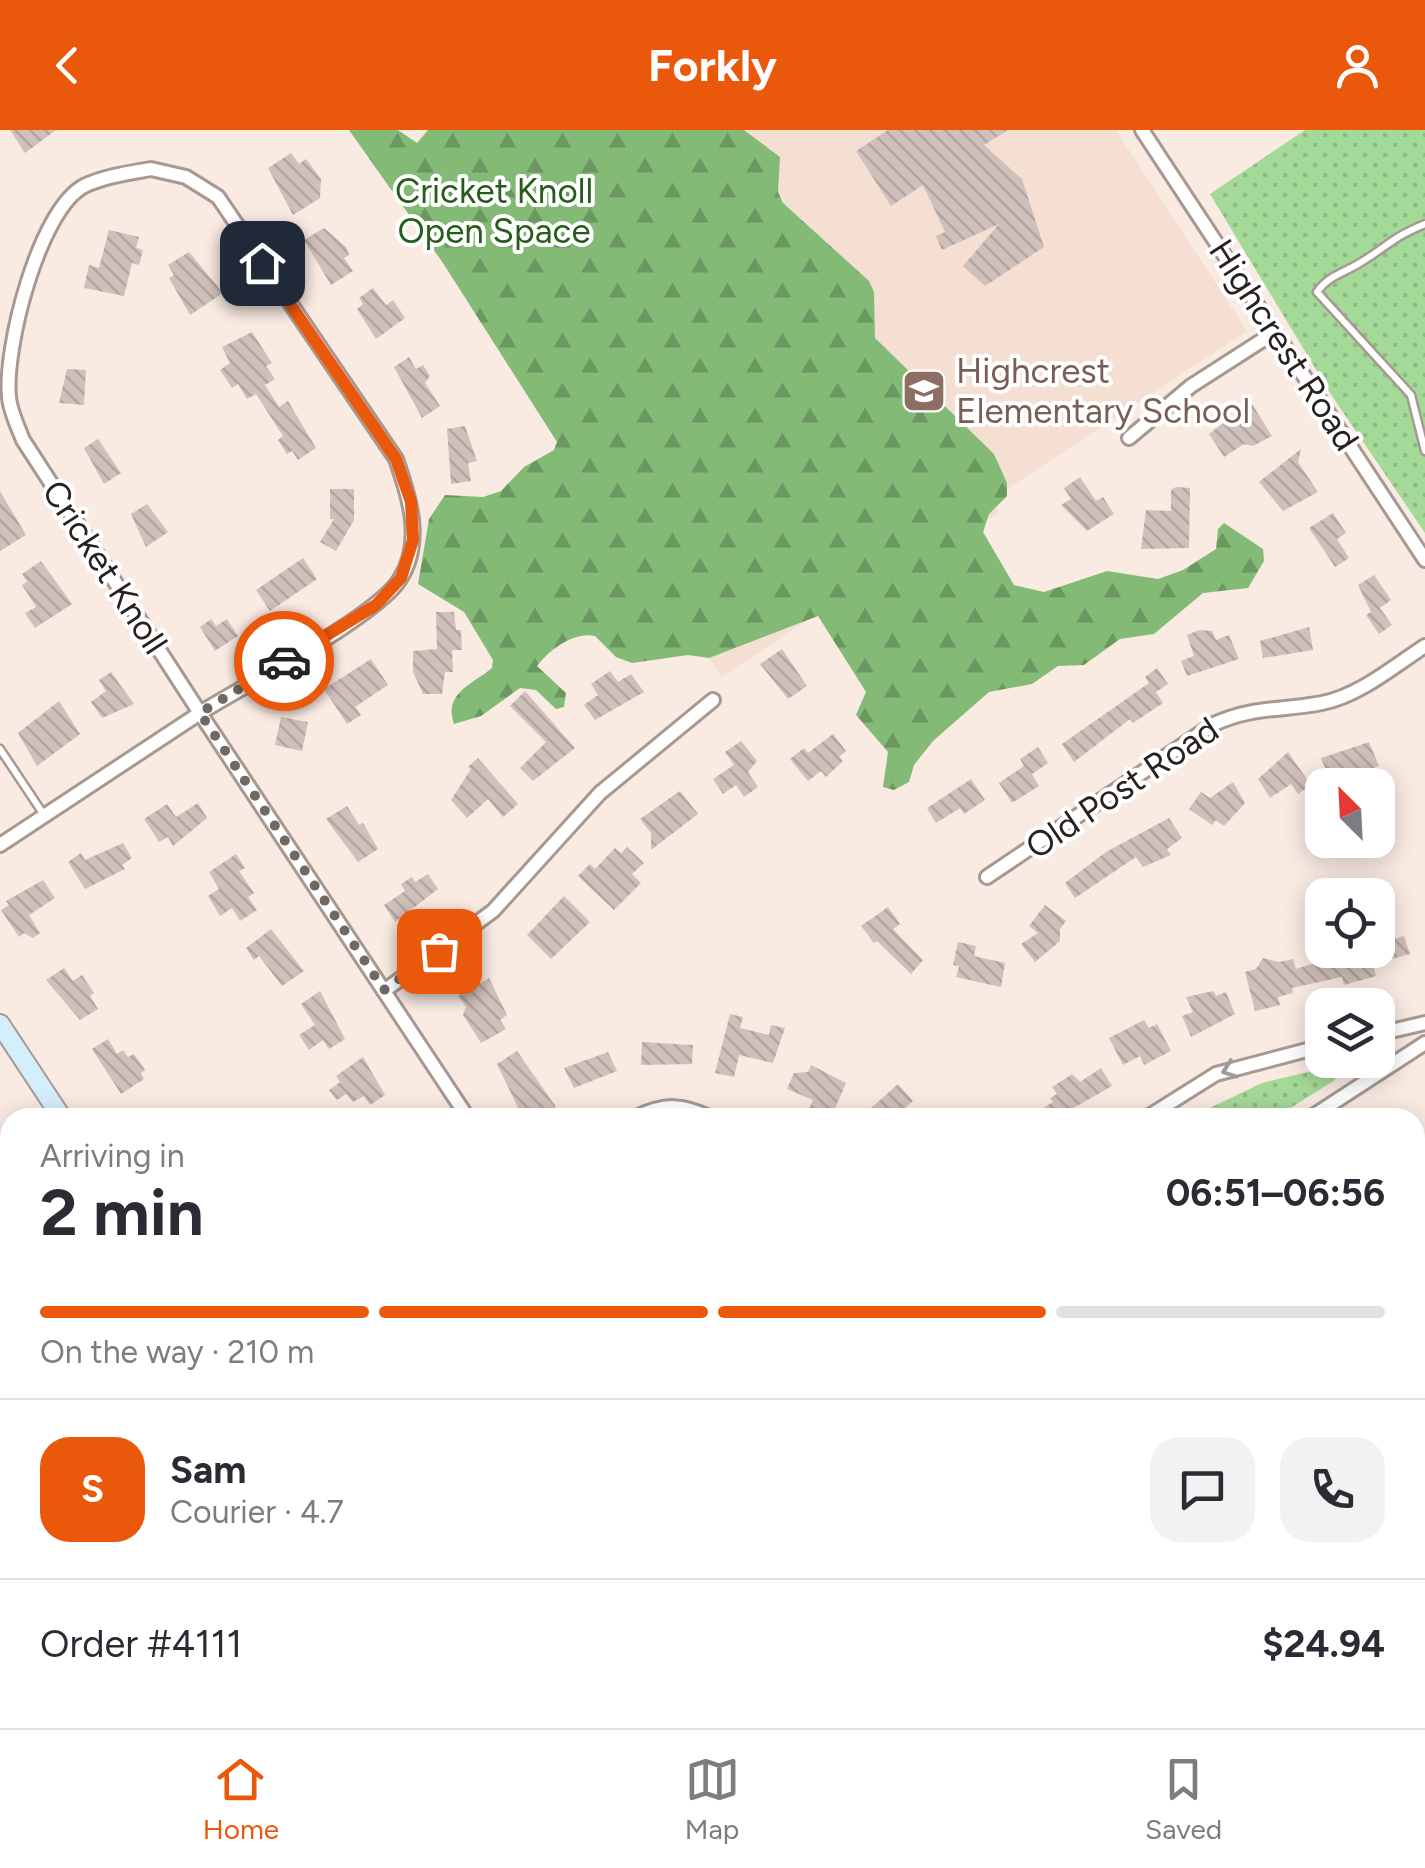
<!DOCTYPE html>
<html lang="en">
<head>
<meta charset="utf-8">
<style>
	:root { --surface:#fff; --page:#f2f2f3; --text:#2b2b33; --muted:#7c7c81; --line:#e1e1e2; --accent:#ea580c }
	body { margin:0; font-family:Figtree,sans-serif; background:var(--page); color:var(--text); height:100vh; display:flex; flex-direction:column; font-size:38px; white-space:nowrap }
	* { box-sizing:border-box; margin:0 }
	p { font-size:32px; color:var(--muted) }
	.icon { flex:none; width:55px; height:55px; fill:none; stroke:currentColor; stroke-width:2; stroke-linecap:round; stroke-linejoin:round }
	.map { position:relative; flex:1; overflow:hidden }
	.panel { position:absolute; left:0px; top:978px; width:1425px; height:622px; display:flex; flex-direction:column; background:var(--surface); border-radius:30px 30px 0 0; box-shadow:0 5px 25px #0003 }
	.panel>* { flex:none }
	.needle { width:65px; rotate:336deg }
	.controls { position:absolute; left:1305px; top:638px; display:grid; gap:20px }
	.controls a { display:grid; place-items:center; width:90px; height:90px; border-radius:20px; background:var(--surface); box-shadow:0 5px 25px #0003; font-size:50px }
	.pin { position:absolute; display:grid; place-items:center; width:85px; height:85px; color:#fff; margin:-42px; border-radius:20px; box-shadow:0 5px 15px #0006 }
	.courier { position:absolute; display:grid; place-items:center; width:100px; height:100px; margin:-50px; border:8px solid #ea580c; border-radius:50%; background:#fff; color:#222; box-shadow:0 2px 12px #0007 }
	.head em { font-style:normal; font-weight:700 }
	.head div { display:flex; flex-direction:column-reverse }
	.head { display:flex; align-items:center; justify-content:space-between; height:170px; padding:0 40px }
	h1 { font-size:65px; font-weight:700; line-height:75px }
	.bar { display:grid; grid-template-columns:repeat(4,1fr); gap:15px 10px; align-content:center; height:120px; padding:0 40px }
	.bar i { height:12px; border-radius:8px; background:var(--line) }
	.bar .on { background:var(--accent) }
	.bar p { grid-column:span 4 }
	.line { display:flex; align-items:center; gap:25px; padding:0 40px; border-top:2px solid var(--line) }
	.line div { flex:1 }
	.round { display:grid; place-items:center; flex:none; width:105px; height:105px; border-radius:30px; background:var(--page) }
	header { display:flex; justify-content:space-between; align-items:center; height:130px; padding:0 40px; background:var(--accent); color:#fff; font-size:45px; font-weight:700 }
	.tabs { display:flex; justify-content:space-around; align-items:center; height:140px; border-top:2px solid var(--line); background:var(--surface); font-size:28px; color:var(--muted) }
	.tabs a { display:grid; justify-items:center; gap:5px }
	.tabs .on { color:var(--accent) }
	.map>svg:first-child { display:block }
	.education { fill:#f5dfd2 }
	.grass { fill:url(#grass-dots) }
	.forest { fill:url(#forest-firs) }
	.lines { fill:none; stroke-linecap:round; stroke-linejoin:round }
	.stream { stroke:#65b0e9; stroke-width:5 }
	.building { fill:url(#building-back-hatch) }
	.lane-casing { stroke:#a79991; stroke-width:11 }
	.street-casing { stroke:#a79991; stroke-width:18 }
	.secondary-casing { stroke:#a79991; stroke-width:22 }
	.path { stroke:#a49993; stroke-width:2.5; stroke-dasharray:5 8; stroke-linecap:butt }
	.lane { stroke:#fff; stroke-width:6 }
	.street { stroke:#fff; stroke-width:12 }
	.secondary { stroke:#d5eefe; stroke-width:18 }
	.oneway { stroke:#9e9c9a }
	.done { stroke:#706863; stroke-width:10; stroke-dasharray:0 18 }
	.route { stroke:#ea580c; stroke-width:12 }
	.labels { text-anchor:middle; stroke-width:8; stroke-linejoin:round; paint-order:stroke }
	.park-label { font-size:35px; fill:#275d1a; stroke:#fff }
	.street-label { font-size:35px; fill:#27221f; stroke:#fff }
	.education-label { font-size:35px; fill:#785e54; stroke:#fff; text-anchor:start }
</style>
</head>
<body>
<header><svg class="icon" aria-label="back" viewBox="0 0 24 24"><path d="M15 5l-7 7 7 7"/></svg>Forkly<svg class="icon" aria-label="person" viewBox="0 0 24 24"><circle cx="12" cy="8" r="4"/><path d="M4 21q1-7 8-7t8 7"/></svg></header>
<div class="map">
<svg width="1425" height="1598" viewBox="0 0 1425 1598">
	<defs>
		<pattern id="grass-dots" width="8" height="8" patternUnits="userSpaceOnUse" patternTransform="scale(2.5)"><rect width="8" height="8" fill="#a4da98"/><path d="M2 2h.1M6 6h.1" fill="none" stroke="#8dbb83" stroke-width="1.8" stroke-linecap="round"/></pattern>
		<pattern id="forest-firs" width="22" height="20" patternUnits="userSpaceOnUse" patternTransform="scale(2.5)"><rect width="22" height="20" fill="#83bb76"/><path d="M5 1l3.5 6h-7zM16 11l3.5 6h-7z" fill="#6b9860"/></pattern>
		<pattern id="building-back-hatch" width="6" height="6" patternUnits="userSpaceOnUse" patternTransform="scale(2.5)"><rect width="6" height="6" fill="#d0c0bb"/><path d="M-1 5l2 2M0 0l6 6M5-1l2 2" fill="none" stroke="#b3a5a0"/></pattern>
	</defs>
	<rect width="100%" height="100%" fill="#f9eae2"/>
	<path class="education" d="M525,0h591l131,201 -255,168 7,13 -81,53 -9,-12 -187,124 -104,-157z"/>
	<g class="grass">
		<path d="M1305,0h120v403l-93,-137 -122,-202z"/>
		<path d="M1329,937l8,4 -2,9 -59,37h-85l71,-34z"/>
		<path d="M10,1158v182l-10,7v-182z"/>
	</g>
	<g class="forest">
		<path d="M349,0h49l19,13 11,-13h316l36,27 -2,35 5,11 86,78 5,11 1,46 119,116 13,29v13l-18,18 -6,18 31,53 30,7 63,-21 51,8 25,-9 33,-21 2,-20 6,-6 39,26 1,12 -16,27 -45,5 -49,41 -34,5 -36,26 -26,1 -26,18 -43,8 -56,49 -19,24 -5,17 -15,8 -11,-3 5,-35 -32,-37 10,-23 -48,-76 -109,42 -21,-3 -56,8 -16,-6 -21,-21c-21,-5 -46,14 -58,30l29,27 -2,14 -8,2 -20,-19 -16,-2 -39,28 -27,8c-11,-31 19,-40 38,-56l1,-8 -29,-48 -46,-28 11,-65 16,-24 38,2 18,-6 23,-24 30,-17 3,-8 -114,-179z"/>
		<path d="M1425,1235v154l-10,-4v-148z"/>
	</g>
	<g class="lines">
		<path class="stream" d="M1415,1298l10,5"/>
	</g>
	<g class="building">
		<path d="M10,0h46l-31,23z"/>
		<path d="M888,0h120l-24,15 38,34 22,68 -59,39 -22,-20 36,-42 -57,26 -6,-14 9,-4 -22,-47 -32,21 -35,-55z"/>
		<path d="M291,23l8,11 7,-5 15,20 -1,19 -27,17 -25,-47z"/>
		<path d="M324,98l22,19 3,8 -5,3 9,13 -22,14 -27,-45z"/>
		<path d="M109,100l30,7 -3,11 7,2 -4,15 -7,-2 -8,33 -40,-8 5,-23 10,3z"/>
		<path d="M189,122l34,41 -33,22 -21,-37 5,-3 -6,-10z"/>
		<path d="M373,158l13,17 7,-5 12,18 -29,21 -19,-30 6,-5 -4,-6z"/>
		<path d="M252,202l20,31 -6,3 9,13 -10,6 14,22 9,-6 28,47 -18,12 -6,-9 -5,3 -9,-14 5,-4 -27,-42 -9,5 -9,-15 -6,4 -12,-18 10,-7 -8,-16z"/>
		<path d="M409,227l7,12 7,-4 7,11 -5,7 15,23 -18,12 -28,-51z"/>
		<path d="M67,239l19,1 -2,35 -25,-2z"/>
		<path d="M1252,274l20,32 -19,10 -9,-2 -20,13 -15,-23 22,-17 10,1 2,-8z"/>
		<path d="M465,296l12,35 -9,2 3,18 -20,3 -4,-55z"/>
		<path d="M98,309l23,34 -17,11 -20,-36z"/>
		<path d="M1301,319l-3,13 20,30 -35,19 -24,-29z"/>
		<path d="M1080,347l16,24 7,-4 11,17 -27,17 -26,-26 10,-6 -7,-11z"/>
		<path d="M1176,357l14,1 -1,60 -48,1 5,-39 25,1v-21z"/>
		<path d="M330,359h24v31l-18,31 -16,-9 14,-23h-4z"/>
		<path d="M0,361l26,44 -26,16z"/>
		<path d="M147,374l21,28 -22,15 -15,-33z"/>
		<path d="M1333,383l13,20 -9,6 12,19 -14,9 -26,-39z"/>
		<path d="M303,428l14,21 -47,32 -14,-21z"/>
		<path d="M41,431l31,43 -37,24 -10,-15 11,-6 -14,-22 5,-3 -5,-8z"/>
		<path d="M1374,445l17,25 -11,8 12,17 -13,9 -13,-19 5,-3 -13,-27z"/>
		<path d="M436,482h18l2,18h5l1,20h-10l1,22h-8l-3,22h-19l-10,-22v-21l24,-2z"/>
		<path d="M211,489l5,7 11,-7 11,17 -23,15 -15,-24z"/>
		<path d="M1309,497l4,23 -50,8 -3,-17z"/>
		<path d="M1199,500l13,1 4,9 13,-5 10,24 -52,17 -6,-15 13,-5 -7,-21z"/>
		<path d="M782,519l25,37 -19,13 -28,-35z"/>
		<path d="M371,529l17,26 -33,22 6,8 -14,9 -23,-35z"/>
		<path d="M1157,538l11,16 -12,8 7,11 -30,20 -3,-4 -56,43 -12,-18 87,-61 -4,-6z"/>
		<path d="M610,541l8,11 13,-8 13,18 -49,28 -11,-15 14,-10 -7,-11z"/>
		<path d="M111,542l23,32 -32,14 -11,-16 15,-11 -7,-11z"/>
		<path d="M525,561l50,57 -42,33 -13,-13 26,-26 -36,-36z"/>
		<path d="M59,571l21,33 -43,32 -19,-33z"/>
		<path d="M281,587l27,5 -6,29 -27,-6z"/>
		<path d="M833,604l13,17 -7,6 4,4 -17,16 -5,-6 -13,10 -18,-22 14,-11 4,5z"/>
		<path d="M741,611l16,20 -9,11 10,15 -14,10 -8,-12 -13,9 -10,-15 21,-14 -9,-13z"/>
		<path d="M1369,612l10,24 -11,4 3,8 -39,7 -11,-27z"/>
		<path d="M1038,617l10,16 -16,11 7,12 -27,17 -13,-20 25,-17 -4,-7z"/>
		<path d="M1288,622l23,33 -13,9 -7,-10 -21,14 -12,-19z"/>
		<path d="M478,628l40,46 -15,13 -15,-18 -21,19 -16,-18 20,-31 -3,-2z"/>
		<path d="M971,649l14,21 -21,14 -4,-6 -24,15 -9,-15z"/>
		<path d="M1233,652l12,21 -21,23 -8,-6 -4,5 -23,-16 12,-17 9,6z"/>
		<path d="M680,661l18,23 -47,36v-17l-11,-14z"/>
		<path d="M198,673l9,15 -34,28 -5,-9 -9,5 -15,-23 23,-15 9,13z"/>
		<path d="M347,676l12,19 4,-2 15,26 -20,13 -32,-43z"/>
		<path d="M1169,688l13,20 -15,11 4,6 -28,12 -7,-10 -61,41 -10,-15 41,-31z"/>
		<path d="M123,713l9,15 -10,7 3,4 -40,20 -17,-27 13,-9 4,7z"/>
		<path d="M627,717l17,16 -12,11 9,9 -27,27 -36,-34 12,-12 5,5 20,-21 6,5z"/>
		<path d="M236,724l9,14 -6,3 15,22 -6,4 9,13 -17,11 -8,-13 -12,8 -12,-20 11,-7 -10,-17z"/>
		<path d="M428,744l10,15 -43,33 -11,-17 21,-14 -4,-7 11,-7 3,5z"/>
		<path d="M43,750l12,18 -26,17 11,18 -7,5 -9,-5 -5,4 -18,-27 8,-5 -3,-4z"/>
		<path d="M564,766l26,26 -39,37 -24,-24z"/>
		<path d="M1045,775l21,16 -6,8v12l-25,21 -14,-18 17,-11 -9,-7z"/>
		<path d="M888,777l12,17 -7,5 30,31 -12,14 -34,-33 -3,2 -13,-17z"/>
		<path d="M271,799l33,42 -22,15 -23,-30 -5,4 -8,-12z"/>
		<path d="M1404,806l6,18 -37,10 3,12 -32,9 -2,-8 -50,11 1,5 -15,4 2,8 -25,6 -10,-39 11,-3 7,-11 16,4 14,-3 3,10 60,-19h35l-1,-10z"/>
		<path d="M958,812l18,4 -2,10 31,7 -4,24 -45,-10 3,-11 -6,-1z"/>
		<path d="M64,838l9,13 9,-6 12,18 -4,3 8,13 -18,11 -34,-40z"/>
		<path d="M489,848l18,37 -7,5 6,9 -25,14 -18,-28 3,-8 -8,-11z"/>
		<path d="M320,861l25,48 -16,10 -6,-9 -14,10 -10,-15 16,-10 -14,-21z"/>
		<path d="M1214,861l2,5 10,-4 9,22 -44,23 -9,-21 11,-4 -7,-15z"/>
		<path d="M730,884l13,3 -3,11 29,7 2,-10 14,3 -12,35 -34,-8 -5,22 -19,-4z"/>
		<path d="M1144,890l5,8 8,-4 14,27 -27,14 -4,-9 -17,9 -14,-27z"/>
		<path d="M108,909l9,15 6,-4 5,7 6,-3 11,16 -4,3 3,6 -23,15 -29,-45z"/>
		<path d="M642,912l51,3 -1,19 -51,1z"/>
		<path d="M517,921l39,56 -17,11h-16l-26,-54z"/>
		<path d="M608,922l9,19 -43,17 -10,-20z"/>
		<path d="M363,927l22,38 -15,10 -6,-9 -11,6 -7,-8 -9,6 -8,-10 11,-8 -4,-6z"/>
		<path d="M811,935l35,18 -15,35h-14l-9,-7 5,-11 -26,-11 7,-16 14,-1z"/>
		<path d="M1101,938l11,18 -56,32h-29l26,-16 -3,-4 7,-4 -5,-7 8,-5 12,-8 8,8z"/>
		<path d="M898,954l15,17 -8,7v8l-45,2z"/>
	</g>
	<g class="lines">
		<defs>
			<g id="lane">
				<path d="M1425,94c-32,13 -36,21 -62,37 -18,12 -33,13 -46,31l94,103 14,56"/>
				<path d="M0,619l44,66"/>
			</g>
			<g id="street">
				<path d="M1142,0l283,430"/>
				<path d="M151,39l35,8 32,20 178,262c13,37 28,82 4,120 -22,37 -157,107 -200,134l-177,-273c-5,-13 -13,-29 -14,-43 -5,-49 30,-187 75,-211 21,-10 45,-13 67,-17z"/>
				<path d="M1129,308l62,-52 84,-54"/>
				<path d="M0,715l200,-132 268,405"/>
				<path d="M987,747l227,-153c39,-18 68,-13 108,-21 37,-7 72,-37 103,-57"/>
				<path d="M384,861l109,-80 107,-118 113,-93"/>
				<path d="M1378,904l47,-11"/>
				<path d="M635,988c29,-15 48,-14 76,0"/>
				<path d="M1146,988l70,-44 106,-28"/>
				<path d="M1310,988l115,-75"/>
				<path d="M1415,1506l10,1"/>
				<path d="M1170,1590l2,8"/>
				<path d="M824,1598l12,-8"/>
			</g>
			<g id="secondary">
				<path d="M0,894l62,94"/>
				<path d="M459,1590l5,8"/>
			</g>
		</defs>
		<use href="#lane" class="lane-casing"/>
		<use href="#street" class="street-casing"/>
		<use href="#secondary" class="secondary-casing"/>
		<path class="path" d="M0,1225l10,-5"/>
		<use href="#lane" class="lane"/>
		<use href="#street" class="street"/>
		<use href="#secondary" class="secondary"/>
	</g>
	<defs><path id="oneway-chevron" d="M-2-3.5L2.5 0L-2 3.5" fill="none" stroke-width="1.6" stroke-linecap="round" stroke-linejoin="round" transform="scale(2.5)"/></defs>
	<use class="oneway" href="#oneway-chevron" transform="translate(1229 940) rotate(161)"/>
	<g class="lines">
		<path class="done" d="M284,531l-84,52 184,277 55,-39"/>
		<path class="route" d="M262,133l134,196 15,43 2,38 -12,38 -25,27 -92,56"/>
	</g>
	<defs>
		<symbol id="school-square" viewBox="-11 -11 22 22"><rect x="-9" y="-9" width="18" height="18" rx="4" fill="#8d6e63" stroke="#fff"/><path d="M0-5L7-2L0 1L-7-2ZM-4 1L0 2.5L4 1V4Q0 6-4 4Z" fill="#fff"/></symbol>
	</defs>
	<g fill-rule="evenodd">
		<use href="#school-square" x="899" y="236" width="50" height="50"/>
	</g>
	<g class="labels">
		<g class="park-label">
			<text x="494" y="73">Cricket Knoll<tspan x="494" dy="40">Open Space</tspan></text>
		</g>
		<g class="street-label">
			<text transform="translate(1284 215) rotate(57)" y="12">Highcrest Road</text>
			<text transform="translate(105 437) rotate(57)" y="12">Cricket Knoll</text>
			<text transform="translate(1122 658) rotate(-34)" y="12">Old Post Road</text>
		</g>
		<g class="education-label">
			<text x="956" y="253">Highcrest<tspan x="956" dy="40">Elementary School</tspan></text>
		</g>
	</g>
</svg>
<div class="controls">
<a><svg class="needle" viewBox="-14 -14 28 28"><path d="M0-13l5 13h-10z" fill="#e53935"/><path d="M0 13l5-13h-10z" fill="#7c7c81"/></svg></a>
<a><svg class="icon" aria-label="locate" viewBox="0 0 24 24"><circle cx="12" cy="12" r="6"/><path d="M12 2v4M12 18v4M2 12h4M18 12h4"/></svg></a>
<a><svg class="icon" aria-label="layers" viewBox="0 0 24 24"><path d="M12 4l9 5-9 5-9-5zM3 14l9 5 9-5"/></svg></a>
</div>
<div class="pin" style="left:439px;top:821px;background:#ea580c"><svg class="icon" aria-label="bag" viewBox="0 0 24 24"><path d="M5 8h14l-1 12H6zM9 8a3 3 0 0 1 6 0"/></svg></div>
<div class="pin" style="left:262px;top:133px;background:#1f2937"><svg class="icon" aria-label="home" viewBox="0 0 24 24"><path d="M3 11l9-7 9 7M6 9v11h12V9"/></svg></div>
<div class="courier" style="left:284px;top:531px"><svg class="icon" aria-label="car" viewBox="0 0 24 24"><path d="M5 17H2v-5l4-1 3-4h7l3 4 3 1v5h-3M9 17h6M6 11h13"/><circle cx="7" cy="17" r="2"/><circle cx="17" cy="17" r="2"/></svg></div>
<section class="panel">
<div class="head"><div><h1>2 min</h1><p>Arriving in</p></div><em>06:51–06:56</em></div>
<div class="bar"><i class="on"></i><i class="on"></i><i class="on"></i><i></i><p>On the way · 210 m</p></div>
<div class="line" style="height:180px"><b class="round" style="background:var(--accent);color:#fff">S</b><div><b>Sam</b><p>Courier · 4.7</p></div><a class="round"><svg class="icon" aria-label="chat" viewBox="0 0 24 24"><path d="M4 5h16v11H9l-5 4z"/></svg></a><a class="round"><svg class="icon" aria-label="phone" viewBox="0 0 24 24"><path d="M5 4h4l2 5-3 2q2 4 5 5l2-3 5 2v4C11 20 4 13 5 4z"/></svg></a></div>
<div class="line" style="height:130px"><div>Order #4111</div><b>$24.94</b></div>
</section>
</div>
<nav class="tabs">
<a class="on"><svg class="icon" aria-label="home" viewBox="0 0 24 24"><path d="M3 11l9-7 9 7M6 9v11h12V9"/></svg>Home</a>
<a><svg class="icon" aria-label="map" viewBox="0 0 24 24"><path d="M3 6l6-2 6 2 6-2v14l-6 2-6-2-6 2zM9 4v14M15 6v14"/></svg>Map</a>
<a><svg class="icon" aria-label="saved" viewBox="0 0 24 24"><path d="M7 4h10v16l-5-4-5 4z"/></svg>Saved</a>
</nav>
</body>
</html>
